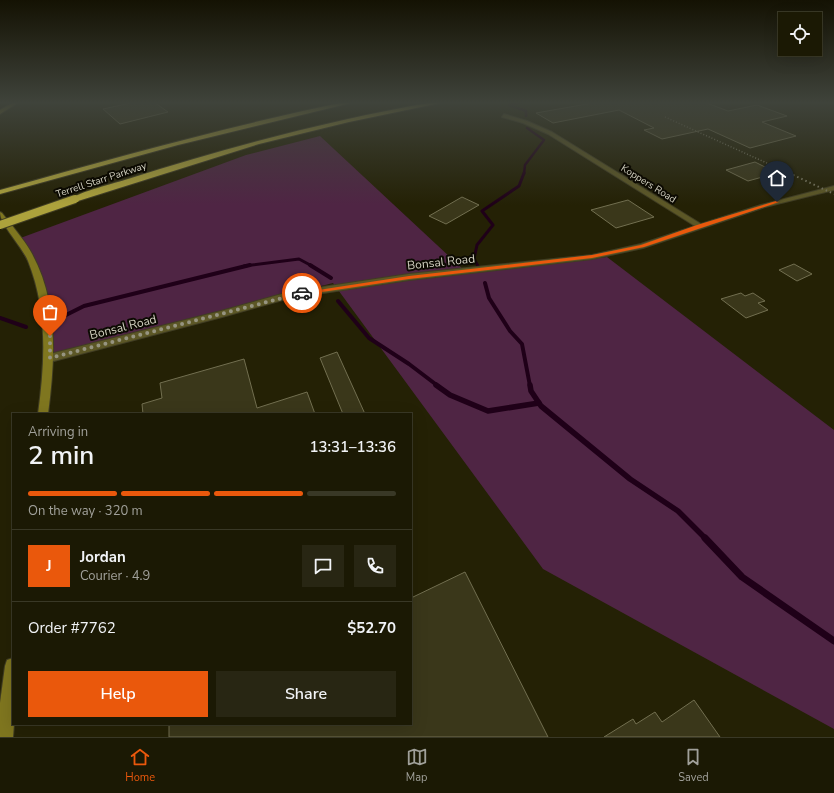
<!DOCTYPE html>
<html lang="en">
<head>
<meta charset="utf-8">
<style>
	:root { --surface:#1b1904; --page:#282613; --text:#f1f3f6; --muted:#a0a09a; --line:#393826; --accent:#ea580c }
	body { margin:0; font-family:"Nunito Sans",sans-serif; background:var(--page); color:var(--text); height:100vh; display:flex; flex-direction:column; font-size:15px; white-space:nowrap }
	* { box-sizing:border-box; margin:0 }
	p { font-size:13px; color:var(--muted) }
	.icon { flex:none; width:22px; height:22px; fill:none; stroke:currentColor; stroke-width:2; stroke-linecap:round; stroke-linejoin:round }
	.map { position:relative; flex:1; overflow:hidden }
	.sheet { position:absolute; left:12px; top:413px; width:400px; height:312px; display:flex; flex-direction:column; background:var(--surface); border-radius:0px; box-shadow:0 4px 16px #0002,0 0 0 1px var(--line) }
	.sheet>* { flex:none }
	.fabs { position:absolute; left:778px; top:12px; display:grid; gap:8px }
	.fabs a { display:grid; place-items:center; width:44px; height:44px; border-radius:0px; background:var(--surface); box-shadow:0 4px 16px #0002,0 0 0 1px var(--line); font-size:20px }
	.pin { position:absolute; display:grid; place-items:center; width:34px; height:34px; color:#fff; margin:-41px -17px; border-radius:50% 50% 50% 0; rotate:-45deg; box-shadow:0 0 4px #0007 }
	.pin .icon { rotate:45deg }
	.courier { position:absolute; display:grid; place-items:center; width:40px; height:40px; margin:-20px; border:3px solid #ea580c; border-radius:50%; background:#fff; color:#222; box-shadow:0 1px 5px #0007 }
	.overview em { font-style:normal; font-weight:600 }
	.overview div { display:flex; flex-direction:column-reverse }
	.overview { display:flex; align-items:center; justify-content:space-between; height:68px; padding:0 16px }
	h1 { font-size:26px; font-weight:600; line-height:30px }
	.bar { display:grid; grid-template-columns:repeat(4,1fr); gap:6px 4px; align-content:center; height:48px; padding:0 16px }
	.bar i { height:5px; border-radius:3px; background:var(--line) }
	.bar .on { background:var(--accent) }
	.bar p { grid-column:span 4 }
	.line { display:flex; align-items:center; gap:10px; padding:0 16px; border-top:1px solid var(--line) }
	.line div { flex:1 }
	.round { display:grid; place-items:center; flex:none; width:42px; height:42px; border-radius:0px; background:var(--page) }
	.primary-button { display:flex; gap:8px; margin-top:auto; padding:8px 16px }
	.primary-button a { flex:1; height:46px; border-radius:0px; background:var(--accent); color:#fff; font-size:16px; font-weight:600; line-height:46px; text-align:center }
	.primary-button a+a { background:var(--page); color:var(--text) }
	.tabs { display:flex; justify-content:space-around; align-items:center; height:56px; border-top:1px solid var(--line); background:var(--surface); font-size:11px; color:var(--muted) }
	.tabs a { display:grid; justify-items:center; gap:2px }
	.tabs .on { color:var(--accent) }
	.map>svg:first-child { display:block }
	.green { fill:#4f2544 }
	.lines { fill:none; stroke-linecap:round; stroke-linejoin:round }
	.stream-far4 { stroke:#1f0018; stroke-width:2.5 }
	.stream-far3 { stroke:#1f0018; stroke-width:3 }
	.stream-far2 { stroke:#1f0018; stroke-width:4 }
	.stream-far1 { stroke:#1f0018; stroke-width:5.5 }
	.stream { stroke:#1f0018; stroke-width:7 }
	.building { fill:#3a371a; stroke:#726f50 }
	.street-casing { stroke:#403d23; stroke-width:2 }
	.secondary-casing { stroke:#403d23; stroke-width:2 }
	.highway-casing { stroke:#403d23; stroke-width:2 }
	.street { fill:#5c5726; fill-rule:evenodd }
	.secondary { fill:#7f761f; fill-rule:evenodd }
	.highway { fill:#ada23c; fill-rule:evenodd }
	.rail-far1 { stroke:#78765f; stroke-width:1.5; stroke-dasharray:1 2; stroke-linecap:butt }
	.rail { stroke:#78765f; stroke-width:2; stroke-dasharray:1.5 3; stroke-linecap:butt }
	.highway-bridge-casing { stroke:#403d23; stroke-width:10; stroke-linecap:butt }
	.highway-bridge { stroke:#ada23c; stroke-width:8 }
	.route { fill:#ea580c }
	.done { stroke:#969480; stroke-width:4; stroke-dasharray:0 7.2 }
	.labels { text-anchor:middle; stroke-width:4; stroke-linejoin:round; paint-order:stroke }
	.far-street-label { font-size:10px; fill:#d4d2c2; stroke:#0c0a02 }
	.street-label { font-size:12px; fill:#d4d2c2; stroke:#0c0a02 }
</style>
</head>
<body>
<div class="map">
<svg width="834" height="737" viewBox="0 0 834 737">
	<rect width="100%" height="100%" fill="#242105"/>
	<path class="green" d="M320,136l146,136 141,-15 227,173v299l-291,-160 -210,-286 -284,72 -2,-61 -32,-54 231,-85z"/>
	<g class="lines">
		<g class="stream-far4">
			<path d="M522,102l-13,3 17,6v5"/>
			<path d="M524,174l1,-9 19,-25 -17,-12"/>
		</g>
		<g class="stream-far3">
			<path d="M244,266l55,-7 13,7"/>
			<path d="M478,266l-4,-7 3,-14 16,-20 -11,-14 37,-25 5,-13"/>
		</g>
		<g class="stream-far2">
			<path d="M310,265l21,13"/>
			<path d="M485,283l4,15 21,33 12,13 8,42"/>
			<path d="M338,301l31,37 40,26 29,22"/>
			<path d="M66,315l18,-9 166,-41"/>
			<path d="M0,318l26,9"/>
		</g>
		<g class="stream-far1">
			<path d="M436,385l14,10 38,16 51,-8"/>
			<path d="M530,385l1,6 10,15 89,73 48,32 28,28"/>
		</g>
		<path class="stream" d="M705,538l37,39 92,64"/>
	</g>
	<g class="building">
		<path d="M135,102h19l14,10 -48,12 -17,-15z"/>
		<path d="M598,102h106l24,9 29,-6 30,11 -25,6 34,14 -46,12 -42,-19 -46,10 -18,-9 10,-2 -35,-18 -66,13 -17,-10z"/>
		<path d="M755,162l22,11 -29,8 -22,-11z"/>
		<path d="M462,197l17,8 -33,19 -17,-8z"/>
		<path d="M628,200l26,17 -38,11 -25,-18z"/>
		<path d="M794,264l18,10 -15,7 -18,-11z"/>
		<path d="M741,293l4,3 8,-3 12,8 -7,2 10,7 -22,8 -25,-19z"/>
		<path d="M337,352l28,62h-22l-23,-56z"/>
		<path d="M244,359l13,49 50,-16 8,22h-172l-1,-10 20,-6 -2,-15z"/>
		<path d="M465,572l83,165h-379v-13h242v-126z"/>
		<path d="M694,700l26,37h-116l29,-18 3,5 19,-12 7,10z"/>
	</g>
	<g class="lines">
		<defs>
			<path id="street" d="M504,114l23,7 25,11 149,92 60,-19 73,-19v4l-69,17 -122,41 -51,11 -183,21 -119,18 -68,19 -172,45 -5,-4 5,-4 171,-43 68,-19 120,-18 183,-19 49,-11 54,-18 -147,-92 -25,-11 -21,-6z"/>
			<g id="secondary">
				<path d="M14,102h5l-19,12v-4z"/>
				<path d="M0,212l2,1c10,13 21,25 29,39 28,50 24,108 17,162h-10c7,-52 10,-103 -10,-153 -6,-15 -28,-36 -28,-49z"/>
				<path d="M13,658l1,66 -1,13h-13v-34l5,-37 2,-6z"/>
			</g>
			<g id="highway">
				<path d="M345,102h10l-177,43 -178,49v-4c114,-32 229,-64 345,-88z"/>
				<path d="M434,102h11l-96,20 -90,22 -181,57 -7,-2c7,-7 45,-16 57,-20 101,-32 202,-59 306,-77z"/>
			</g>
		</defs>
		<use href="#street" class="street-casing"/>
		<use href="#secondary" class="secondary-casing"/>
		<use href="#highway" class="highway-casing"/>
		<use href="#street" class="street"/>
		<use href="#secondary" class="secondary"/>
		<use href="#highway" class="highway"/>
		<path class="rail-far1" d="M665,117l126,57"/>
		<path class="rail" d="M789,173l45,21"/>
		<defs>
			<path id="highway-bridge" d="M0,225l75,-26"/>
		</defs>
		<use href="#highway-bridge" class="highway-bridge-casing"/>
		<use href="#highway-bridge" class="highway-bridge"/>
	</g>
	<linearGradient id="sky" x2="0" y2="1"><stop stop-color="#141203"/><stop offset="0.5" stop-color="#3f433b"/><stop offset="1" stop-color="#3f433b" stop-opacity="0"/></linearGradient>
	<rect width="834" height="205" fill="url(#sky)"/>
	<path class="route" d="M776,201l3,1 -135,45 -52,11 -183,21 -107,16 -3,-2 110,-17 183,-21 49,-10 56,-20z"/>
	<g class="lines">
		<path class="done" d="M50,336v22l252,-65"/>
	</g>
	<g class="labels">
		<g class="far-street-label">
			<text transform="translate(101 179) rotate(-18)" y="4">Terrell Starr Parkway</text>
			<text transform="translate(649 183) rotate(32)" y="4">Koppers Road</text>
		</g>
		<g class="street-label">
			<text transform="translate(441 262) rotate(-6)" y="4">Bonsal Road</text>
			<text transform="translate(123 327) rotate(-14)" y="4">Bonsal Road</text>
		</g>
	</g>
</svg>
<div class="fabs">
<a><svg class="icon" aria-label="locate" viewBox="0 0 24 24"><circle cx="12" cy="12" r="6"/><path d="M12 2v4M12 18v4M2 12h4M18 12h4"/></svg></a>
</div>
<div class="pin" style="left:50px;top:336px;background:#ea580c"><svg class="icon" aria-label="bag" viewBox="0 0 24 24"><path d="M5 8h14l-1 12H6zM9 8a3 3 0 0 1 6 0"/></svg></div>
<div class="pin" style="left:777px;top:202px;background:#1f2937"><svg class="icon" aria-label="home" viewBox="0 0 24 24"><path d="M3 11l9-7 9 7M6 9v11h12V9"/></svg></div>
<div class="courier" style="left:302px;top:293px"><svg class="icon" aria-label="car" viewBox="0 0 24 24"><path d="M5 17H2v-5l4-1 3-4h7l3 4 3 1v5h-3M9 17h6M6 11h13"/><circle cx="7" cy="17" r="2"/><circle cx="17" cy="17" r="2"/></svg></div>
<section class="sheet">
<div class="overview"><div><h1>2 min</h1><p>Arriving in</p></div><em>13:31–13:36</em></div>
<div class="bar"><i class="on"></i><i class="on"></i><i class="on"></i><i></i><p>On the way · 320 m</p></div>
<div class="line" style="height:72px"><b class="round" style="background:var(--accent);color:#fff">J</b><div><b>Jordan</b><p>Courier · 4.9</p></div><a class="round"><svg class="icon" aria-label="chat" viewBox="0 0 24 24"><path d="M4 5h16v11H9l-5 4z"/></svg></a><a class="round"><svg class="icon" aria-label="phone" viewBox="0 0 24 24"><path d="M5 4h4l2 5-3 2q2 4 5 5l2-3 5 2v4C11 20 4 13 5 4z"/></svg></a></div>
<div class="line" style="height:52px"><div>Order #7762</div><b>$52.70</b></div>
<div class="primary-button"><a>Help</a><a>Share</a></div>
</section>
</div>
<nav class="tabs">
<a class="on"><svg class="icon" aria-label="home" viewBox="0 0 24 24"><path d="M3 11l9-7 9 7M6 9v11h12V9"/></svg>Home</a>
<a><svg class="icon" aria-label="map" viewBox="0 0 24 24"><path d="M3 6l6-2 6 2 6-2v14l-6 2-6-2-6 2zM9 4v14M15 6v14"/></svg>Map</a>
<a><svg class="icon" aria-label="saved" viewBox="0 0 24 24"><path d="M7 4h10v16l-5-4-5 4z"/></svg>Saved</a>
</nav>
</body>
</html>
